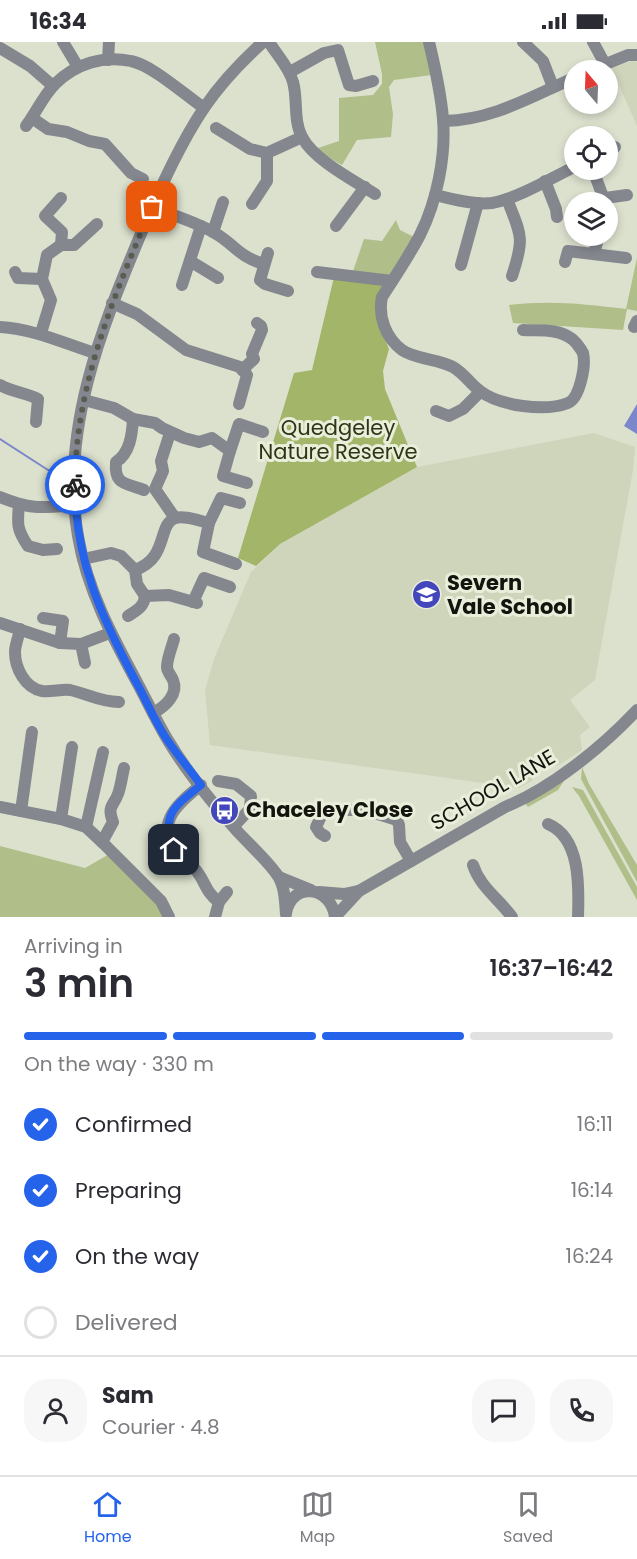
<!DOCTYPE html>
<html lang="en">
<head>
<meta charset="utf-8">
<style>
	:root { --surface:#fff; --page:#f7f7f7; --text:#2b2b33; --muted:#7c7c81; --line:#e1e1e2; --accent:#2563eb }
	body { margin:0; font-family:Poppins,sans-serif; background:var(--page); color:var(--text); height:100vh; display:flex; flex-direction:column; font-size:22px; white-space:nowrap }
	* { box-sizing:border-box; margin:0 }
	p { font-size:20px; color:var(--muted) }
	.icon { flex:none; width:33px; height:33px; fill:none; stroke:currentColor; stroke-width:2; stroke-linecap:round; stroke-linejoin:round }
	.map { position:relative; height:875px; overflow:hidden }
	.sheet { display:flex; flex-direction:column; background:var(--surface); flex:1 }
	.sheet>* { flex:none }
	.needle { width:39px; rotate:341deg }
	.fabs { position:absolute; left:564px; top:18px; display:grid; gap:12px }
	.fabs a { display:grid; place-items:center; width:54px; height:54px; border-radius:50%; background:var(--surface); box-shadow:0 3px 9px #0003; font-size:30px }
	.pin { position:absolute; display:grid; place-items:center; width:51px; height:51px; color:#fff; margin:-26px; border-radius:12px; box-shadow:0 3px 9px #0006 }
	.courier { position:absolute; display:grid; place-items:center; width:60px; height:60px; margin:-30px; border:4px solid #2563eb; border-radius:50%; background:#fff; color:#222; box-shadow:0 2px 8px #0007 }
	.overview em { font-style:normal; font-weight:600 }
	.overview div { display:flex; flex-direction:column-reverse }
	.overview { display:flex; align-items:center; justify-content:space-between; height:102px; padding:0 24px }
	h1 { font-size:39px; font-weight:600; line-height:45px }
	.bar { display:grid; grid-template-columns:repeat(4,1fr); gap:9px 6px; align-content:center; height:72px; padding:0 24px }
	.bar i { height:8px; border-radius:4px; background:var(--line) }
	.bar .on { background:var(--accent) }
	.bar p { grid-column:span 4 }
	.line { display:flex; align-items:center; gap:15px; padding:0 24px; border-top:2px solid var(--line) }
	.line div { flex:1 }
	.round { display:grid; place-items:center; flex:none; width:63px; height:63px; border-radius:24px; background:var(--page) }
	ol { padding:0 24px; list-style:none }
	li { display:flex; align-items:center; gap:18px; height:66px }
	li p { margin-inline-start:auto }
	li .icon { padding:6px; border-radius:50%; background:var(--accent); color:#fff; stroke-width:4 }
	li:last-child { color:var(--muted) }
	li i { width:33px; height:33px; border:3px solid var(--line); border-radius:50% }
	.status { display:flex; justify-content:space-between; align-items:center; height:42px; padding:0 30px; background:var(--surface); direction:ltr }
	.status svg { height:16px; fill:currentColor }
	.dock { display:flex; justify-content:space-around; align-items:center; height:84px; border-top:2px solid var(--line); background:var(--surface); font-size:16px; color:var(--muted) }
	.dock a { display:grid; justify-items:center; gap:3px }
	.dock .on { color:var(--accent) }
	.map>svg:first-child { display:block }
	.built { fill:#ced5bb }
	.green { fill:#b0be89 }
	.forest { fill:#a2b569 }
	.water { fill:#7b87ca }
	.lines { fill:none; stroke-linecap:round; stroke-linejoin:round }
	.stream { stroke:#7b87ca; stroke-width:2 }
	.minor { stroke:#85878f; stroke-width:12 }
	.done { stroke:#595c51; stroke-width:6; stroke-dasharray:0 10.8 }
	.route { stroke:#2563eb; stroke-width:8 }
	.labels { text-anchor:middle; stroke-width:6; stroke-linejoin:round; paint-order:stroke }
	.park-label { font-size:21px; fill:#2e3615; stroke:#e9eedb }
	.poi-label { font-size:21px; font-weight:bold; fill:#12140d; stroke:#e9eedb; text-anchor:start }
	.street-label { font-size:21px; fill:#12140d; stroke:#e9eedb }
</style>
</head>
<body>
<div class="status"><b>16:34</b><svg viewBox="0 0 49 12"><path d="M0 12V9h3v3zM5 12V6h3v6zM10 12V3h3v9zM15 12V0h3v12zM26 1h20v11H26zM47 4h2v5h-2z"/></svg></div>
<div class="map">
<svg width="637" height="875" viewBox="0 0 637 875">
	<rect width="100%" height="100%" fill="#dce1ce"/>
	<g class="built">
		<path d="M632,19l5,1v64l-26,-59z"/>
		<path d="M594,391l41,14 -2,23 -38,210 -25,20 20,27 -10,8 2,15 -25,16 -13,-4 -2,1 -6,4 -4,14 -13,7 -309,-43 -5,-55 9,-31 37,-87 29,-28 137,-77z"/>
	</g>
	<g class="green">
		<path d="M375,0h53l11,32 -45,6 -5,7 4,27 -2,23 -34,3 -15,25 -16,-9 -8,-8 21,-7v-43l34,-3 9,-11v-10z"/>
		<path d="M396,178l4,10 18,9 -26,42 -41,-4 13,-38 18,2z"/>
		<path d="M637,216v53l-10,-2 -4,21 -110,-7 -4,-18c40,-5 77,-1 117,4z"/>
		<path d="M582,725l7,17 48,81v17l-56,-103z"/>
		<path d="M568,733l-10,15 -30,17 -4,-5z"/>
		<path d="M572,745l11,3 54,97v13l-58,-104z"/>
		<path d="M0,804l85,22 28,-16 56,65h-169z"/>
	</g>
	<path class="forest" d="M334,235l50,8 -6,38 11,26 -6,22 2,18 32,78 -137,77 -24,22 -18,-8 56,-185 18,-3z"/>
	<path class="water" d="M637,362v30l-13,-8z"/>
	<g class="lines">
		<path class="stream" d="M0,397l48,31h10"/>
		<g class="minor">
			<path d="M63,0l15,25"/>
			<path d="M263,0c-22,20 -42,41 -59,66 -26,39 -46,84 -64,128 -39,93 -80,196 -62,300 9,54 35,102 61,150 10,19 19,38 30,56 18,30 46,64 69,90 13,14 29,28 40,44 7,11 7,26 8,38"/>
			<path d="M269,0c8,13 20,25 24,40 5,17 0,38 9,55 12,23 51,43 73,57"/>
			<path d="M429,0c6,25 12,51 14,77 3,37 -6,82 -23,116 -11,21 -25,42 -38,62 -4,19 3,40 20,53 12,9 37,9 51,17 12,7 17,17 27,24 20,15 65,21 88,12 12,-5 18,-38 15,-50 -2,-4 -8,-12 -11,-14 -14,-11 -33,-8 -49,-9"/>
			<path d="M523,0l20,19 10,26"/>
			<path d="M593,0l12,22"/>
			<path d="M0,6l30,18 23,20"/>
			<path d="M108,18l1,-18"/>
			<path d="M591,28l37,-15h9"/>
			<path d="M290,30l34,-19 14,-3 11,35 7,1 17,-5"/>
			<path d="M32,76l16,11 19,3 22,9 16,3 26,29 12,6"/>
			<path d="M444,79c49,-1 86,-24 130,-43"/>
			<path d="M26,84c10,-13 17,-30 29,-42 20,-20 48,-29 76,-23 21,4 54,34 73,47"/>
			<path d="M216,86l34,21 17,4 35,-16"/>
			<path d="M608,109l7,-4"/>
			<path d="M593,128l12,32"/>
			<path d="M545,139l11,28 1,8"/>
			<path d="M435,153c18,4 38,10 57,8 24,-4 60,-25 82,-36"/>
			<path d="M605,156l22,-3"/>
			<path d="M507,157c14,36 18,38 5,77"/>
			<path d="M252,162l15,-23v-28"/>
			<path d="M152,165c20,8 42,14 61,25 22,12 24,24 51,32"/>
			<path d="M336,184l29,-39"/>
			<path d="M213,190l10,-30"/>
			<path d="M61,203l1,-13 -17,-16 16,-18"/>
			<path d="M268,211l-8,27 5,4 23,7"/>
			<path d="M594,211l5,-17"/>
			<path d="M190,219l28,17"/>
			<path d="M565,220l3,-11 58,7"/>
			<path d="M461,223l17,-62"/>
			<path d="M15,230l3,6 24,1"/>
			<path d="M317,230l75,9"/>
			<path d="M182,243l19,-59"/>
			<path d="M112,261l25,11 49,36 54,17 7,8 -8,29"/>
			<path d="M0,285c34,2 63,16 95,26"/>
			<path d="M634,285l3,-6"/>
			<path d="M41,291l10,-33 -9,-21 5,-24 14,-10h13l23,-21"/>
			<path d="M242,328l12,-11 -2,-5 10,-24 -1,-4 -4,-3"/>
			<path d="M0,343c12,7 26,8 38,14l-2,23"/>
			<path d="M84,358l30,8 19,11 22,4 7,5 22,10 15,4 13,-4 18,13 -7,25 24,7"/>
			<path d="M436,369l13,5 14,-7 17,-17"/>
			<path d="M133,377c-1,16 -3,34 -17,43 -2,23 9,21 28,28"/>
			<path d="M170,391l-9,28 2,10 -8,18 20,29"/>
			<path d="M230,409l9,-27 24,8"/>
			<path d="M0,455c32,13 41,11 75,8"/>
			<path d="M19,463c-2,19 -2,25 9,41l15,4 14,-1"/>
			<path d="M83,517l28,-6 10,3 14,14 2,14 8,12 24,-1 28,8"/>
			<path d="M236,522l-33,-12 6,-29 12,-25 19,5"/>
			<path d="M135,528c34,-12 22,-45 40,-52 10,-3 24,3 34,5"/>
			<path d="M193,560l11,-24 26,9"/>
			<path d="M128,574c9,-6 16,-9 17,-20"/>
			<path d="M43,576l20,3 -3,22"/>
			<path d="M0,581l60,20 21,1 29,-11"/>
			<path d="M20,587c-1,7 -5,16 -5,23 0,16 10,36 27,39 10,1 19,-2 28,-1 18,4 30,12 49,12"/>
			<path d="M81,602l4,19"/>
			<path d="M153,671c12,-6 26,-19 20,-33 -2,-5 -6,-8 -6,-13 0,-9 5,-20 7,-28"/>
			<path d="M124,726c-2,8 -3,18 -6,26 -5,13 -11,12 -5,28l-11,20 59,59 8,16"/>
			<path d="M218,739l18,3 15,12 -1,13 -16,17"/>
			<path d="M201,743c-20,16 -46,36 -27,65 5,7 15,12 21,19 10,11 10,23 24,33"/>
			<path d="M0,765l61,12 25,8 16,15"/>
			<path d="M21,769l11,-79"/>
			<path d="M61,777l11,-72"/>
			<path d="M548,782c33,14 31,63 30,93"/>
			<path d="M86,785l17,-75"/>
			<path d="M325,794l-5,-3 -4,-6 8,-17h41l32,10 2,5 1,17 11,19"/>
			<path d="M473,823c7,22 26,34 39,52"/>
			<path d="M279,835l32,13"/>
			<path d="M319,850l25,2 14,-3"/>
			<path d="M286,871c6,-32 45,-27 49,4"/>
			<path d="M215,875l4,-15 8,-10"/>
			<path d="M335,875l24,-26 146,-84c47,-19 97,-60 132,-97"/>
		</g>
	</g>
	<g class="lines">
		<path class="done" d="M75,443c0,-99 39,-189 77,-278"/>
		<path class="route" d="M75,443c0,74 26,131 60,195 12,21 21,45 35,64 10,14 21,27 31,41 -26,21 -41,29 -27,65"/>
	</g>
	<defs>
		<symbol id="school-disc" viewBox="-11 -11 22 22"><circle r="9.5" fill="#4447bc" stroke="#e9eedb"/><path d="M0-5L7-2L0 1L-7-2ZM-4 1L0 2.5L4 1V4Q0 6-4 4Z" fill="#fff"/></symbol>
		<symbol id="bus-disc" viewBox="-11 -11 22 22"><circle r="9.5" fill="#4447bc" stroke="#e9eedb"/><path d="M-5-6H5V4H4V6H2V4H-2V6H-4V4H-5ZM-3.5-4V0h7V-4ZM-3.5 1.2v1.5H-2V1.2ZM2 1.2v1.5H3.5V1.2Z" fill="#fff"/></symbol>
	</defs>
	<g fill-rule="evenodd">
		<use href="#school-disc" x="410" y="536" width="33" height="33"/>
		<use href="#bus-disc" x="208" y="752" width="33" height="33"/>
	</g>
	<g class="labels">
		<g class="park-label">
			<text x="338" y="393">Quedgeley<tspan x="338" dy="24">Nature Reserve</tspan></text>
		</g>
		<g class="poi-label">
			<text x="447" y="548">Severn<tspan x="447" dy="24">Vale School</tspan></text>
			<text x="246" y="775">Chaceley Close</text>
		</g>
		<g class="street-label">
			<text transform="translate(493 748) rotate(-30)" y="7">SCHOOL LANE</text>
		</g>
	</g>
</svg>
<div class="fabs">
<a><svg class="needle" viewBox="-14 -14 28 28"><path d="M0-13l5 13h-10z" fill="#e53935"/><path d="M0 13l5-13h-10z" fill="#7c7c81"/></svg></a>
<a><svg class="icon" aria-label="locate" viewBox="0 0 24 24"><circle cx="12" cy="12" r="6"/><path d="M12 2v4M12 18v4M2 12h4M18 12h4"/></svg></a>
<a><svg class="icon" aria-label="layers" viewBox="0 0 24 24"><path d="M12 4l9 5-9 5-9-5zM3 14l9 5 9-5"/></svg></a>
</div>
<div class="pin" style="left:152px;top:165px;background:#ea580c"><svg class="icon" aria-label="bag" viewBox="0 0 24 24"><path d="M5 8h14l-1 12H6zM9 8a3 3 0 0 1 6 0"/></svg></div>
<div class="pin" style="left:174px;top:808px;background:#1f2937"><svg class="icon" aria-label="home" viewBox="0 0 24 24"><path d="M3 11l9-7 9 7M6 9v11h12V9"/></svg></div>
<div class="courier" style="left:75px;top:443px"><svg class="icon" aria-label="bike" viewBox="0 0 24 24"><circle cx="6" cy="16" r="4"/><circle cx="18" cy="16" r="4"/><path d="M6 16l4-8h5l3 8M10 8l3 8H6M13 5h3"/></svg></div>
</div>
<section class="sheet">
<div class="overview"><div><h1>3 min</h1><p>Arriving in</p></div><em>16:37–16:42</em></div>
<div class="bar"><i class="on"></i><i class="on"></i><i class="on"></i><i></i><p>On the way · 330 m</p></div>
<ol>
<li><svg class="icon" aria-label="check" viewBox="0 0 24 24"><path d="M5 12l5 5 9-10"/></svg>Confirmed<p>16:11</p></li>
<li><svg class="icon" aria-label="check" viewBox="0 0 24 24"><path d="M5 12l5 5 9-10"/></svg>Preparing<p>16:14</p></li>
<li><svg class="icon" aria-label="check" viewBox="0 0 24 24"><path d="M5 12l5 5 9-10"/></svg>On the way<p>16:24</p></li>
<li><i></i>Delivered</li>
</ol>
<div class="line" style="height:108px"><a class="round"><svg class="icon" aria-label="person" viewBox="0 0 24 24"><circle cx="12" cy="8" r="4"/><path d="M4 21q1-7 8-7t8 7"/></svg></a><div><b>Sam</b><p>Courier · 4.8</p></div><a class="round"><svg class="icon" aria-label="chat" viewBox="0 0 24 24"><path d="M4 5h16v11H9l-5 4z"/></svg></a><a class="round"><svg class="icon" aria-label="phone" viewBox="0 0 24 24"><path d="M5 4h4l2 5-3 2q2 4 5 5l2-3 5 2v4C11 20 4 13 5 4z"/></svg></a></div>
</section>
<nav class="dock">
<a class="on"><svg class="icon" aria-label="home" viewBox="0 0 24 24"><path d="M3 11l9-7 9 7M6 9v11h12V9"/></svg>Home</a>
<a><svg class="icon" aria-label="map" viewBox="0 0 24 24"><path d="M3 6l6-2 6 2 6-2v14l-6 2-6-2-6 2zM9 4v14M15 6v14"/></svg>Map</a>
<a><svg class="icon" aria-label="saved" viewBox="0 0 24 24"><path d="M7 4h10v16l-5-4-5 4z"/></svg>Saved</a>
</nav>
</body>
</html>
